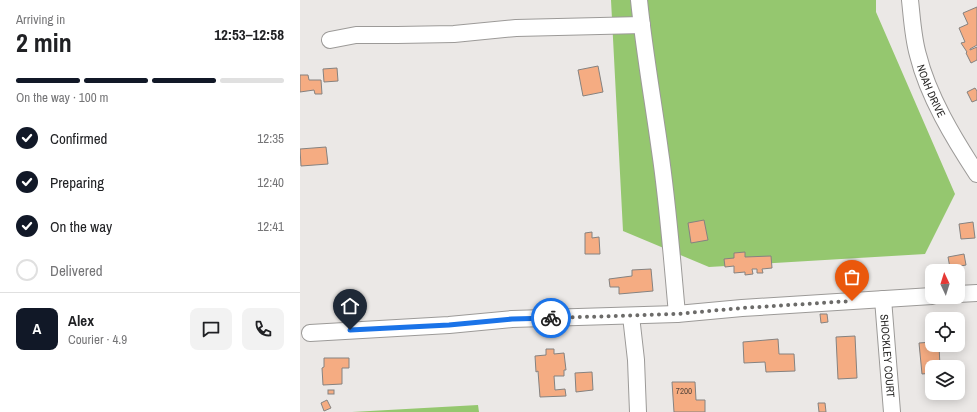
<!DOCTYPE html>
<html lang="en">
<head>
<meta charset="utf-8">
<style>
	:root { --surface:#fff; --page:#f2f2f2; --text:#202124; --muted:#757577; --line:#e0e0e0; --accent:#111827 }
	body { margin:0; font-family:"Archivo Narrow",sans-serif; background:var(--page); color:var(--text); height:100vh; display:flex; flex-direction:column; font-size:15px; white-space:nowrap }
	* { box-sizing:border-box; margin:0 }
	p { font-size:13px; color:var(--muted) }
	.icon { flex:none; width:22px; height:22px; fill:none; stroke:currentColor; stroke-width:2; stroke-linecap:round; stroke-linejoin:round }
	.map { position:relative; flex:1; overflow:hidden }
	.side { display:flex; flex-direction:column; background:var(--surface); width:300px }
	.side>* { flex:none }
	.needle { width:26px; rotate:356deg }
	.tools { position:absolute; left:625px; top:264px; display:grid; gap:8px }
	.tools a { display:grid; place-items:center; width:40px; height:40px; border-radius:8px; background:var(--surface); box-shadow:0 2px 10px #0003; font-size:20px }
	.pin { position:absolute; display:grid; place-items:center; width:34px; height:34px; color:#fff; margin:-41px -17px; border-radius:50% 50% 50% 0; rotate:-45deg; box-shadow:0 0 4px #0007 }
	.pin .icon { rotate:45deg }
	.courier { position:absolute; display:grid; place-items:center; width:40px; height:40px; margin:-20px; border:3px solid #1a73e8; border-radius:50%; background:#fff; color:#222; box-shadow:0 1px 5px #0007 }
	.summary em { font-style:normal; font-weight:700 }
	.summary div { display:flex; flex-direction:column-reverse }
	.summary { display:flex; align-items:center; justify-content:space-between; height:68px; padding:0 16px }
	h1 { font-size:26px; font-weight:700; line-height:30px }
	.bar { display:grid; grid-template-columns:repeat(4,1fr); gap:6px 4px; align-content:center; height:48px; padding:0 16px }
	.bar i { height:5px; border-radius:3px; background:var(--line) }
	.bar .active { background:var(--accent) }
	.bar p { grid-column:span 4 }
	.line { display:flex; align-items:center; gap:10px; padding:0 16px; border-top:1px solid var(--line) }
	.line div { flex:1 }
	.round { display:grid; place-items:center; flex:none; width:42px; height:42px; border-radius:8px; background:var(--page) }
	ol { padding:0 16px; list-style:none }
	li { display:flex; align-items:center; gap:12px; height:44px }
	li p { margin-inline-start:auto }
	li .icon { padding:4px; border-radius:50%; background:var(--accent); color:#fff; stroke-width:4 }
	li:last-child { color:var(--muted) }
	li i { width:22px; height:22px; border:2px solid var(--line); border-radius:50% }
	main { display:flex; flex:1; min-height:0 }
	.map>svg:first-child { display:block }
	.forest { fill:#95c76f }
	.building { fill:#f5ac82; stroke:#858280 }
	.lines { fill:none; stroke-linecap:round; stroke-linejoin:round }
	.minor-casing { stroke:#9c9a98; stroke-width:18 }
	.minor { stroke:#fff; stroke-width:16 }
	.done { stroke:#6c6b69; stroke-width:4; stroke-dasharray:0 7.2 }
	.route { stroke:#1a73e8; stroke-width:5 }
	.labels { text-anchor:middle; stroke-width:4; stroke-linejoin:round; paint-order:stroke }
	.number-label { font-size:9px; fill:#5b483d }
	.street-label { font-size:11px; fill:#282726; stroke:#ebe8e6 }
</style>
</head>
<body>
<main>
<section class="side">
<div class="summary"><div><h1>2 min</h1><p>Arriving in</p></div><em>12:53–12:58</em></div>
<div class="bar"><i class="active"></i><i class="active"></i><i class="active"></i><i></i><p>On the way · 100 m</p></div>
<ol>
<li><svg class="icon" aria-label="check" viewBox="0 0 24 24"><path d="M5 12l5 5 9-10"/></svg>Confirmed<p>12:35</p></li>
<li><svg class="icon" aria-label="check" viewBox="0 0 24 24"><path d="M5 12l5 5 9-10"/></svg>Preparing<p>12:40</p></li>
<li><svg class="icon" aria-label="check" viewBox="0 0 24 24"><path d="M5 12l5 5 9-10"/></svg>On the way<p>12:41</p></li>
<li><i></i>Delivered</li>
</ol>
<div class="line" style="height:72px"><b class="round" style="background:var(--accent);color:#fff">A</b><div><b>Alex</b><p>Courier · 4.9</p></div><a class="round"><svg class="icon" aria-label="chat" viewBox="0 0 24 24"><path d="M4 5h16v11H9l-5 4z"/></svg></a><a class="round"><svg class="icon" aria-label="phone" viewBox="0 0 24 24"><path d="M5 4h4l2 5-3 2q2 4 5 5l2-3 5 2v4C11 20 4 13 5 4z"/></svg></a></div>
</section>
<div class="map">
<svg width="677" height="412" viewBox="0 0 677 412">
	<rect width="100%" height="100%" fill="#ebe8e6"/>
	<g class="forest">
		<path d="M311,0h265v12l79,182 -30,60 -216,13 -86,-36z"/>
		<path d="M178,405l1,7h-127z"/>
	</g>
	<g class="building">
		<path d="M677,7v38l-7,4v1l7,-3v13l-6,3 -5,-10 1,-1 -6,-9 4,-1 -6,-14 9,-4 -5,-11z"/>
		<path d="M298,66l5,26 -20,4 -5,-26z"/>
		<path d="M37,68l1,13 -14,1 -1,-13z"/>
		<path d="M0,75h8l1,5h12l1,14h-7l-1,-4 -14,2z"/>
		<path d="M675,88l2,3v9l-5,2 -5,-10z"/>
		<path d="M26,147l2,17 -27,2 -1,-17z"/>
		<path d="M404,220l4,20 -17,3 -3,-20z"/>
		<path d="M673,222l2,16 -14,1 -2,-15z"/>
		<path d="M292,232v6l7,-1 1,17h-15v-21z"/>
		<path d="M445,252v5l26,-1 1,12 -10,1 1,4h-6v-4h-5l1,5 -8,1v-3l-11,1v-7l-9,1 -1,-8 10,-1v-5z"/>
		<path d="M664,254l2,11 -16,3 -2,-11z"/>
		<path d="M351,269l2,22 -34,3v-7h-9l-1,-8 23,-3v-6z"/>
		<path d="M520,314h7l1,8 -7,1z"/>
		<path d="M555,336l2,42 -19,1 -2,-42z"/>
		<path d="M478,339l1,15h15l1,17 -29,1 -1,-10 -21,1 -1,-21z"/>
		<path d="M632,342v3h7l1,22h-8v6l-10,1 -3,-31z"/>
		<path d="M246,349h8v5l10,-1 2,17h-2v6h-10l1,14 10,-1 1,7 -26,1 -2,-26 -2,1 -1,-16 11,-1z"/>
		<path d="M24,358h25v10h-7v16l-19,1 -1,-17 2,-1z"/>
		<path d="M292,372l1,18 -17,2 -1,-19z"/>
		<path d="M372,382h23l1,18h9v12h-31z"/>
		<rect x="28" y="390" width="6" height="4"/>
		<path d="M27,400l4,8 -7,3 -3,-8z"/>
		<path d="M518,403h7l1,9h-7z"/>
	</g>
	<g class="lines">
		<defs>
			<g id="minor">
				<path d="M339,0c5,50 14,100 21,151 8,54 12,108 17,163"/>
				<path id="s1" d="M610,0c2,18 3,38 8,55 10,41 36,84 59,119"/>
				<path d="M30,40l26,-5h41l57,-1 62,-6 126,-3"/>
				<path d="M658,294l19,-1"/>
				<path id="s2" d="M583,299l9,113"/>
				<path d="M331,316l5,44 2,52"/>
				<path d="M10,333l139,-8 63,-6 165,-5 65,-6 190,-12"/>
			</g>
		</defs>
		<use href="#minor" class="minor-casing"/>
		<use href="#minor" class="minor"/>
	</g>
	<g class="lines">
		<path class="done" d="M251,318l126,-4 65,-6 110,-7"/>
		<path class="route" d="M50,330l99,-5 63,-6 39,-1"/>
	</g>
	<g class="labels">
		<g class="number-label">
			<text x="384" y="394">7200</text>
		</g>
		<g class="street-label">
			<text dy="4" stroke="none"><textPath href="#s1" startOffset="94">NOAH DRIVE</textPath></text>
			<text dy="4" stroke="none"><textPath href="#s2" startOffset="57">SHOCKLEY COURT</textPath></text>
		</g>
	</g>
</svg>
<div class="tools">
<a><svg class="needle" viewBox="-14 -14 28 28"><path d="M0-13l5 13h-10z" fill="#e53935"/><path d="M0 13l5-13h-10z" fill="#757577"/></svg></a>
<a><svg class="icon" aria-label="locate" viewBox="0 0 24 24"><circle cx="12" cy="12" r="6"/><path d="M12 2v4M12 18v4M2 12h4M18 12h4"/></svg></a>
<a><svg class="icon" aria-label="layers" viewBox="0 0 24 24"><path d="M12 4l9 5-9 5-9-5zM3 14l9 5 9-5"/></svg></a>
</div>
<div class="pin" style="left:552px;top:301px;background:#ea580c"><svg class="icon" aria-label="bag" viewBox="0 0 24 24"><path d="M5 8h14l-1 12H6zM9 8a3 3 0 0 1 6 0"/></svg></div>
<div class="pin" style="left:50px;top:330px;background:#1f2937"><svg class="icon" aria-label="home" viewBox="0 0 24 24"><path d="M3 11l9-7 9 7M6 9v11h12V9"/></svg></div>
<div class="courier" style="left:251px;top:318px"><svg class="icon" aria-label="bike" viewBox="0 0 24 24"><circle cx="6" cy="16" r="4"/><circle cx="18" cy="16" r="4"/><path d="M6 16l4-8h5l3 8M10 8l3 8H6M13 5h3"/></svg></div>
</div>
</main>
</body>
</html>
